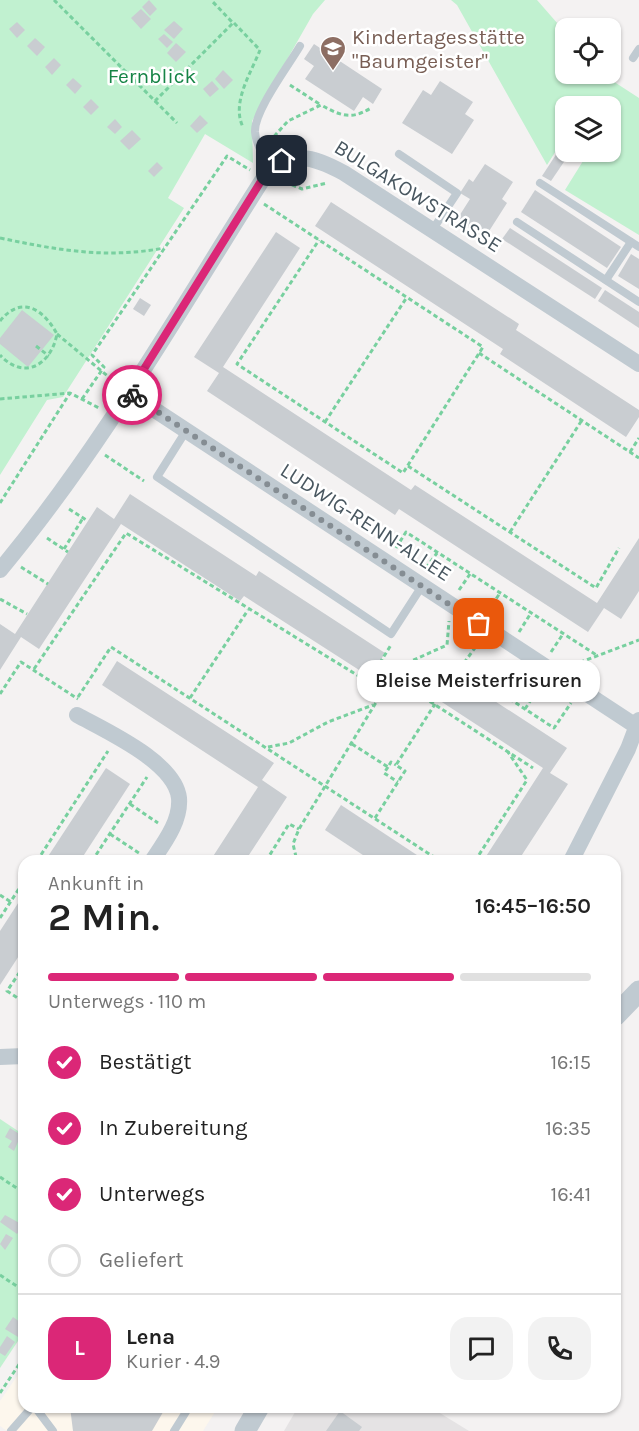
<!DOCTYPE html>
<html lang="de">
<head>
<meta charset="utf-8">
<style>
	:root { --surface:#fff; --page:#f2f2f2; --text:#222; --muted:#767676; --line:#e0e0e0; --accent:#db2777 }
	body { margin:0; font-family:Karla,sans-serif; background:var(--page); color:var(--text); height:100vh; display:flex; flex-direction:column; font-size:22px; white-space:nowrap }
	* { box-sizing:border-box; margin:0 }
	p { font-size:20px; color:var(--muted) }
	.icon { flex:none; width:33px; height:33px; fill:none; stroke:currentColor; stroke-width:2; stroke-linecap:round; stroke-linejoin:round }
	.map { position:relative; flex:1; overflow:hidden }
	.side { position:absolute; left:18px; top:855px; width:603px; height:558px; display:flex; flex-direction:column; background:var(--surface); border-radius:18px; box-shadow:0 2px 4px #0004 }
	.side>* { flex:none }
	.controls { position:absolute; left:555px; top:18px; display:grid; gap:12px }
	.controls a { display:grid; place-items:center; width:66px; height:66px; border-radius:12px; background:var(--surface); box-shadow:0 2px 4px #0004; font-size:30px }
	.pin { position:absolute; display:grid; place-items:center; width:51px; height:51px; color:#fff; margin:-26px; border-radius:12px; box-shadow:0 3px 9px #0006 }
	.courier { position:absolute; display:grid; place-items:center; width:60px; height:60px; margin:-30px; border:4px solid #db2777; border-radius:50%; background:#fff; color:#222; box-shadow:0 2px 8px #0007 }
	.bubble { position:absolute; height:42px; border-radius:18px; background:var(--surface); box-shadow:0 2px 4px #0004; font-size:20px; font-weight:600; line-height:42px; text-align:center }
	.overview em { font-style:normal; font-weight:600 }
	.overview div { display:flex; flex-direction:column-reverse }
	.overview { display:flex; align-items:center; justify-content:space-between; height:102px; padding:0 30px }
	h1 { font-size:39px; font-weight:600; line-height:45px }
	.bar { display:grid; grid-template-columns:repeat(4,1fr); gap:9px 6px; align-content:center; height:72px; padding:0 30px }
	.bar i { height:8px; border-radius:4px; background:var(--line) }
	.bar .on { background:var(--accent) }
	.bar p { grid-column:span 4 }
	.line { display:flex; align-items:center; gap:15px; padding:0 30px; border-top:2px solid var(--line) }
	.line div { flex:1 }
	.round { display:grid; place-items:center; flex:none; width:63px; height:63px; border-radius:18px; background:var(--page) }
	ol { padding:0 30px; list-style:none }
	li { display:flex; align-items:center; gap:18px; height:66px }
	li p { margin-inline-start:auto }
	li .icon { padding:6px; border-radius:50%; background:var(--accent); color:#fff; stroke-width:4 }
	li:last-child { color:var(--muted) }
	li i { width:33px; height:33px; border:3px solid var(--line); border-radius:50% }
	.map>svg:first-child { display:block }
	.commercial { fill:#fdf7ed }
	.education { fill:#e5e3e4 }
	.green { fill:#c1f1d0 }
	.building { fill:#c9cdd1 }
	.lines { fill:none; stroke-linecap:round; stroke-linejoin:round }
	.path { stroke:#78d09f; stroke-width:3; stroke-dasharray:4.5 3; stroke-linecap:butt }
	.service { stroke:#c0cad1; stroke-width:8 }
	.minor { stroke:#c0cad1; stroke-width:16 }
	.tertiary { stroke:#c0cad1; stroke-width:21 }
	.done { stroke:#858d93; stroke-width:6; stroke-dasharray:0 10.8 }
	.route { stroke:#db2777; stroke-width:8 }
	.labels { text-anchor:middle; stroke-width:5; stroke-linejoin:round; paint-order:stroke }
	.education-label { font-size:21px; fill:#785e54; stroke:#fff; text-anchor:start }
	.park-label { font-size:21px; fill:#168446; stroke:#fff }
	.street-label { font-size:21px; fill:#495760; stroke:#fff }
</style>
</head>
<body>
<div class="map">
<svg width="639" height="1431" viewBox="0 0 639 1431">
	<rect width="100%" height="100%" fill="#f4f2f2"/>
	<path class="commercial" d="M24,1366v41h194l-15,24h-196l-7,-5v-25z"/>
	<path class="education" d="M298,1407h132l39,24h-185z"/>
	<g class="green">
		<path d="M0,0h325l-12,14 -61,107 1,42 -48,-29 -37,64 16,10 -121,189 -16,3 -47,75z"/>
		<path d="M451,0h86l28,32 1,42h36l37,24v137l-74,-45 18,-29 -14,-9h41v-46h-44l-1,43 -6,-3 -12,19 -90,-160z"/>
		<path d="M0,1119l24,16v197l-24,36z"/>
	</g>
	<g class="building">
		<path d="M149,0l8,9 -7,7 -8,-9z"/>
		<path d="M141,9l10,10 -10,10 -10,-11z"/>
		<path d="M174,21l9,8 -9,10 -10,-9z"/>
		<path d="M17,22l8,8 -8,8 -8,-9z"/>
		<path d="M164,34l9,8 -6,6 -9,-9z"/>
		<path d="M35,38l10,9 -8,9 -10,-10z"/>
		<path d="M176,43l10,9 -10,10 -9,-9z"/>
		<path d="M314,44l68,45 -9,15 -10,-7 -9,14 -49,-32 9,-13 -10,-7z"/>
		<path d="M54,58l7,7 -9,10 -7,-8z"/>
		<path d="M223,70l10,10 -9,9 -9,-10z"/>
		<path d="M73,78l9,8 -7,8 -9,-9z"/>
		<path d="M212,81l7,8 -9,8 -7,-8z"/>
		<path d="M440,81l33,21 -8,12 9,6 -22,34 -50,-31 21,-33 8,5z"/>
		<path d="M91,99l8,8 -8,8 -8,-8z"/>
		<path d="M200,115l8,8 -11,10 -7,-7z"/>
		<path d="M115,119l7,8 -7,7 -8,-7z"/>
		<path d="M132,130l9,9 -12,11 -9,-9z"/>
		<path d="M559,150l9,6 -17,25 -9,-5z"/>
		<path d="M157,162l6,6 -9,9 -6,-6z"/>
		<path d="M485,164l28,18 -11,17 5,4 -23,36 -28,-18 14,-22 -10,-6 9,-14 4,3z"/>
		<path d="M535,190l86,57 -14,21 -86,-56z"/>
		<path d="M331,202l188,122 -3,6 123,80v7l-13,20 -126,-83 3,-5 -188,-123z"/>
		<path d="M510,228l92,60 -7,11 -93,-60z"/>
		<path d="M276,232l24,16 -77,119 188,123 4,-5 182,118 42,-65v53l-18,28 -17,-11 -16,24 -189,-123 -4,6 -188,-124 12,-18 -25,-16z"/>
		<path d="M631,254l8,5v30l-21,-13z"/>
		<path d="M605,290l34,22v16l-41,-27z"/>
		<path d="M140,298l11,7 -7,11 -11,-7z"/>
		<path d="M22,310l32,25 -26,32 -28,-23v-6z"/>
		<path d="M130,494l126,82 3,-5 126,82 -15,24 -126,-81 -4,5 -119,-77 -82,125 -18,-12 -21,33v-46l15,10 82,-127 17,12z"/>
		<path d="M117,661l157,102 -12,17 25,17 -42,64h-35l48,-74 -156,-102z"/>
		<path d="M441,666l126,82 -17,25 18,11 -50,77h-35l60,-93 -118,-77z"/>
		<path d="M106,768l24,16 -50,77h-35z"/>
		<path d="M341,805l85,56h-54l-47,-31z"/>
		<path d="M24,894v54l-24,37v-54z"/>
		<path d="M10,1128l11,7 -7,16 -6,-4 4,-6 -7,-4z"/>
		<path d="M5,1215l18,10 -6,9 -17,-12z"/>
		<path d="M6,1234l7,4 -8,12 -5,-6z"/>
		<path d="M13,1317l11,8 -6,12 -13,-8z"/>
		<path d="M7,1336l8,6 -10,14 -5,-3v-6z"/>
		<path d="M70,1407h96l-14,24h-79z"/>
		<path d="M340,1411l22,16 -3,4h-33z"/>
	</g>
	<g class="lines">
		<g class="path">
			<path d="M54,0l101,101 78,-78 -22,-23"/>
			<path d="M234,23l26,27c-9,23 -29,53 -17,77"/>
			<path d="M290,85l31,20"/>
			<path d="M155,101l22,22"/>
			<path d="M269,142l19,-21 33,-16c20,11 30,15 50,3"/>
			<path d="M285,182l17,7 25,-6"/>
			<path d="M264,204l219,143 -80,126 -166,-109 82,-124"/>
			<path d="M0,238c57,12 106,21 164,10"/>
			<path d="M0,321c22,-27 44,-11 57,13 -6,31 -33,47 -57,21"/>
			<path d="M57,334l59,49"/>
			<path d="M36,346l13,10"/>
			<path d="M479,353l160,105"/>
			<path d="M0,399l70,-6 29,15"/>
			<path d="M82,399l22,-32 -12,-12 135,-199 23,14"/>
			<path d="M325,422l82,-125"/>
			<path d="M630,452l9,-14"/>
			<path d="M105,455l39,26"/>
			<path d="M408,466l188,122 23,-40"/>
			<path d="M0,503l70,-110"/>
			<path d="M69,509l19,12"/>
			<path d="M510,532l72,-112"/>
			<path d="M47,538l21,14"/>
			<path d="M396,548l10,-16 192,124"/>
			<path d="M64,549l19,-31"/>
			<path d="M21,567l27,17"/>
			<path d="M426,568l11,-15"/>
			<path d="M459,590l11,-16"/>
			<path d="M0,599l27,15"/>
			<path d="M488,611l12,-18"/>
			<path d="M519,632l12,-19"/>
			<path d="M480,641l-19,26 93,61 17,-25"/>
			<path d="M551,652l12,-18"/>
			<path d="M573,665l66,-25"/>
			<path d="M34,669l92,-136 257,158 -84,138 -6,15 4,17"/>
			<path d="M392,677l141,91"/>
			<path d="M368,682l23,-37"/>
			<path d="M493,688l17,-26"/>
			<path d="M383,691l15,-24 49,-22 2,-24"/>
			<path d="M0,694l21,-32 57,37"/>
			<path d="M78,697l33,-50 329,214"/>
			<path d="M190,698l58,-88"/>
			<path d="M525,709l17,-26"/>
			<path d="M352,744l36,23 3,-5 5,3"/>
			<path d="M268,747l21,-4 39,-21 45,-17"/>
			<path d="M388,767l-4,6 14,9"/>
			<path d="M130,804l28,19"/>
			<path d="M375,818l30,-47 -9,-6 39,-61"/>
			<path d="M110,834l29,19"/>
			<path d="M37,861l71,-110"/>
			<path d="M92,861l55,-84"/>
			<path d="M266,861l23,-37 10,5"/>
			<path d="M475,861l52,-81 -19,-28"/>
			<path d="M0,895l11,7"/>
			<path d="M0,918l24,-37"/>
			<path d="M24,966l-17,25 17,11"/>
			<path d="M0,1177l24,16"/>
			<path d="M0,1275l24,16"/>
			<path d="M0,1393l24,-36"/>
		</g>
		<g class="service">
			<path d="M633,58l6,-9"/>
			<path d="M399,154l58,39 -24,36"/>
			<path d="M272,170c-7,-11 -16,-25 -17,-38 -1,-21 34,-67 45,-86"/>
			<path d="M540,183l99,64"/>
			<path d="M517,222l122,80"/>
			<path d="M606,280l25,-38"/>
			<path d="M186,431l-29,46 234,157 31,-48"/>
			<path d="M35,1407l18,24"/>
			<path d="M11,1431l21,-24"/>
			<path d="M174,1431l15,-24"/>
		</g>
		<g class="minor">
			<path d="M129,393l510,335"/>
			<path d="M0,570c101,-121 179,-259 263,-391 29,-29 47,-24 81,-6l295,191"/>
			<path d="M77,715c29,16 98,47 102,83 2,23 -15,45 -27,63"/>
			<path d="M571,861l57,-112 11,-29"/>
			<path d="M0,1057l24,-1"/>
		</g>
		<g class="tertiary">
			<path d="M615,1016l24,-25"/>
			<path d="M245,1431l14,-24"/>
		</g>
	</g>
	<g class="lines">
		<path class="done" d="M132,395l347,229"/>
		<path class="route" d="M132,395l-3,-2 134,-215 19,-17"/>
	</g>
	<defs>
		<symbol id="school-pin" viewBox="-11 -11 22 30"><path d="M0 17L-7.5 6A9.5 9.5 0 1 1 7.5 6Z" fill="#8d6e63" stroke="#fff"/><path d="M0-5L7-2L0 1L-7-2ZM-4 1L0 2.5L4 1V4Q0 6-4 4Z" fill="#fff"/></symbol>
	</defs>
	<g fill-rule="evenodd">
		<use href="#school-pin" x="318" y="34" width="30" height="40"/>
	</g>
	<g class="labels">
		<g class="education-label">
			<text x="352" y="44">Kindertagesstätte<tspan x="352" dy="24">"Baumgeister"</tspan></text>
		</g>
		<g class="park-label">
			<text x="152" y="83">Fernblick</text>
		</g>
		<g class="street-label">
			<text transform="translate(418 196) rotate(32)" y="7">BULGAKOWSTRASSE</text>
			<text transform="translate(366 522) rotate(33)" y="7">LUDWIG-RENN-ALLEE</text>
		</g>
	</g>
</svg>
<div class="controls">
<a><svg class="icon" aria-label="locate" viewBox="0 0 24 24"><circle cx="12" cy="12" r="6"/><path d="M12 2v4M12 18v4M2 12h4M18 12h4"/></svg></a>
<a><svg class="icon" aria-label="layers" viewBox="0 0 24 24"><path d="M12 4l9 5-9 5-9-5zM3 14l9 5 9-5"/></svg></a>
</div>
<div class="pin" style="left:479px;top:624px;background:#ea580c"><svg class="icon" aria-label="bag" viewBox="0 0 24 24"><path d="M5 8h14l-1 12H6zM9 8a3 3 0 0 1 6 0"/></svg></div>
<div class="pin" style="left:282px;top:161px;background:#1f2937"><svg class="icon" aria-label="home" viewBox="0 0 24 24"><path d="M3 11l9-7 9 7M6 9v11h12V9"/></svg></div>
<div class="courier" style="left:132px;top:395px"><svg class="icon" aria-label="bike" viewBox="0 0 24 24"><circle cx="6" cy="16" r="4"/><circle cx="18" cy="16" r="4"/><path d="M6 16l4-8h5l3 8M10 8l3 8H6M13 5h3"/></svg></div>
<div class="bubble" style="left:357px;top:660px;width:243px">Bleise Meisterfrisuren</div>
<section class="side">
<div class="overview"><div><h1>2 Min.</h1><p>Ankunft in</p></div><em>16:45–16:50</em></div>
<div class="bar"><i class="on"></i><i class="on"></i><i class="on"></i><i></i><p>Unterwegs · 110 m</p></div>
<ol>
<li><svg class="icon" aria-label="check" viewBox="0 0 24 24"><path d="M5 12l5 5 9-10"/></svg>Bestätigt<p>16:15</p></li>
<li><svg class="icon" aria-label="check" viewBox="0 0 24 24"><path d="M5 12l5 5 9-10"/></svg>In Zubereitung<p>16:35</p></li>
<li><svg class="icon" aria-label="check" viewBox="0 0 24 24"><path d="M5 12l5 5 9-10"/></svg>Unterwegs<p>16:41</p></li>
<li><i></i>Geliefert</li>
</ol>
<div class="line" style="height:108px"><b class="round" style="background:var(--accent);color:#fff">L</b><div><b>Lena</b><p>Kurier · 4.9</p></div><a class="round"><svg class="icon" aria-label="chat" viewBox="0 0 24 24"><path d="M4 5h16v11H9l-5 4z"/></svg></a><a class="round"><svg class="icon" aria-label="phone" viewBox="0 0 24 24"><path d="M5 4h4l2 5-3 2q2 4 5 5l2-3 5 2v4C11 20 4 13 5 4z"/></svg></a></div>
</section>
</div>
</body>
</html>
